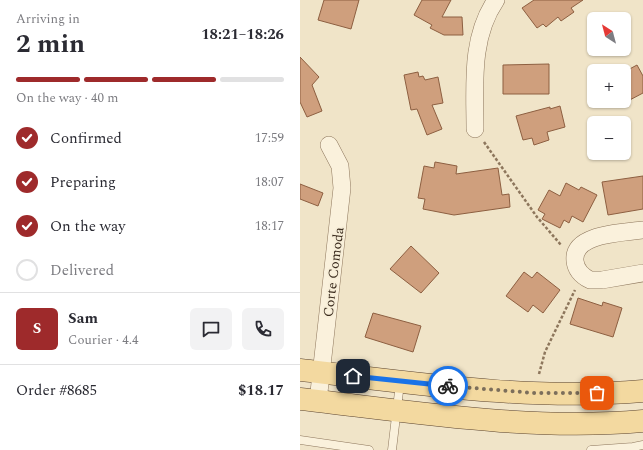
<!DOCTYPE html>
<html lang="en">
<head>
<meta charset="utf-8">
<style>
	:root { --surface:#fff; --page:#f2f2f3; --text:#2b2b33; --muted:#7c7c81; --line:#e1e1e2; --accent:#9e2a2b }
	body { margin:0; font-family:Spectral,serif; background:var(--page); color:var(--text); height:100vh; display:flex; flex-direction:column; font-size:15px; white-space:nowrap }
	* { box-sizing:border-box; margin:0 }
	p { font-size:13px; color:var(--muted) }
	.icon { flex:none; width:22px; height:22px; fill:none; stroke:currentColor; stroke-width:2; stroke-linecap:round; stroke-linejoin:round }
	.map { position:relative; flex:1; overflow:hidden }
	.details { display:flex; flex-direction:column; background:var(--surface); width:300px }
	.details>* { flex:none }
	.needle { width:26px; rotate:324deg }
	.fabs { position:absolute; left:287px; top:12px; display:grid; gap:8px }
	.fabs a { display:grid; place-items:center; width:44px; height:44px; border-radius:6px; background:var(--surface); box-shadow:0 1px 3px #0004; font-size:20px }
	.pin { position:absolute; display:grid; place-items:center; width:34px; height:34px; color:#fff; margin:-17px; border-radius:8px; box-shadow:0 2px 6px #0006 }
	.courier { position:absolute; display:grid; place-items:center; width:40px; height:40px; margin:-20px; border:3px solid #1a73e8; border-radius:50%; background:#fff; color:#222; box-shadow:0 1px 5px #0007 }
	.overview em { font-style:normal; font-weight:700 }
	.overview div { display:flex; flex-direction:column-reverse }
	.overview { display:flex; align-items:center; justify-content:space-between; height:68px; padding:0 16px }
	h1 { font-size:26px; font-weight:700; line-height:30px }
	.bar { display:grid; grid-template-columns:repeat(4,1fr); gap:6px 4px; align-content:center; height:48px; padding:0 16px }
	.bar i { height:5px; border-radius:3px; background:var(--line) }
	.bar .selected { background:var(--accent) }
	.bar p { grid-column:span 4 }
	.line { display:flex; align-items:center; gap:10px; padding:0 16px; border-top:1px solid var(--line) }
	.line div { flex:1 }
	.round { display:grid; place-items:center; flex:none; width:42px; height:42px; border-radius:6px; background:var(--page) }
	ol { padding:0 16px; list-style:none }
	li { display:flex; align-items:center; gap:12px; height:44px }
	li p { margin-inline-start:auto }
	li .icon { padding:4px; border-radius:50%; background:var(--accent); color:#fff; stroke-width:4 }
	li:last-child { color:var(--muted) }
	li i { width:22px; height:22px; border:2px solid var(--line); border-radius:50% }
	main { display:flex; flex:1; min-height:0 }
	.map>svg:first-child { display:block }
	.building { fill:#cf9f7d; stroke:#8d5f41 }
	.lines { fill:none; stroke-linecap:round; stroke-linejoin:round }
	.service-casing { stroke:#8d765c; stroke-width:9 }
	.minor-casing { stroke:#8d765c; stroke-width:18 }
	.primary-casing { stroke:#5b4430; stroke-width:23 }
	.path { stroke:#8d765c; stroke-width:2.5; stroke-dasharray:3 2; stroke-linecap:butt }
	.service { stroke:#faf1dc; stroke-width:8 }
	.minor { stroke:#faf1dc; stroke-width:17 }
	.primary { stroke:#f3d9a0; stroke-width:22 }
	.done { stroke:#7c6e5b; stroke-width:4; stroke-dasharray:0 7.2 }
	.route { stroke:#1a73e8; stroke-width:5 }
	.labels { text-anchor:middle; stroke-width:3.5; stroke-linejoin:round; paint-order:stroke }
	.street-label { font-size:14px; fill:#3d2e20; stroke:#f7eed8 }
</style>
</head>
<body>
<main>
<section class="details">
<div class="overview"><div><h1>2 min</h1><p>Arriving in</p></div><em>18:21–18:26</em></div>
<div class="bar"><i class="selected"></i><i class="selected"></i><i class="selected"></i><i></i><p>On the way · 40 m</p></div>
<ol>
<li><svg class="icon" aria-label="check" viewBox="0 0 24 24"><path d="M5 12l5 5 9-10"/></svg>Confirmed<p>17:59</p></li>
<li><svg class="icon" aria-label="check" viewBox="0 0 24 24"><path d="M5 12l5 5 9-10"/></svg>Preparing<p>18:07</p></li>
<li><svg class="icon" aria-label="check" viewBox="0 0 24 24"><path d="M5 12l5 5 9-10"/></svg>On the way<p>18:17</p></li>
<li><i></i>Delivered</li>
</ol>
<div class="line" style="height:72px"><b class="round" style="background:var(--accent);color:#fff">S</b><div><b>Sam</b><p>Courier · 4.4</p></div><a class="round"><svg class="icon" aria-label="chat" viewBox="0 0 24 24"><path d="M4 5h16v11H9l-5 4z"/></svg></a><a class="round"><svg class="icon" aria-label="phone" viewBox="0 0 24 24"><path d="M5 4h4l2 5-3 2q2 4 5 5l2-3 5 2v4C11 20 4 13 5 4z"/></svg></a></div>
<div class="line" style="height:52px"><div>Order #8685</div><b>$18.17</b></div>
</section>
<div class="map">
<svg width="343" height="450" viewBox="0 0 343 450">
	<rect width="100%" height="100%" fill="#f0e4c8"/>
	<g class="building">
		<path d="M24,0h35l-8,29 -33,-9z"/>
		<path d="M122,0h29l-9,17h20l1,18h-19l-14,-7 2,-3 -18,-10z"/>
		<path d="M234,0h49l-12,8 3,4 -13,9 -3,-4 -12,10 -3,-3 -6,4 -15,-20z"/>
		<path d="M0,57l19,20 -7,8 10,26 -15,6 -7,-15z"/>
		<path d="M249,64v30h-46v-29z"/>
		<path d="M337,65l6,11v17l-19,10v-31z"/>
		<path d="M118,72l1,5 4,-1 2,4 13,-3 5,26 -11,2 10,24 -15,6 -10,-26 -6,1 -7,-35z"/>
		<path d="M260,106l5,21 -18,5 2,8 -15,5 -2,-7 -9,2 -7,-24 34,-9v2z"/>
		<path d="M135,162l22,4 -1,8 42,-6 4,27 7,-1 1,13 -56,8 -31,-6 2,-10 -7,-1 6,-32 10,2z"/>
		<path d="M343,176v33l-35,6 -6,-33z"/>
		<path d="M266,183l13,7 2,-3 16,8 -14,27 -11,-6 -3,7 -5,-3 -4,8 -18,-9 3,-5 -7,-4 11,-20 11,6z"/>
		<path d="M0,184l23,9 -5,13 -18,-7z"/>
		<path d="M111,246l28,27 -18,20 -31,-24z"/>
		<path d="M224,272l8,6 5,-6 23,18 -17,23 -10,-8 -5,7 -22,-16z"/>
		<path d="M278,298l24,8 1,-4 19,6 -9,29 -43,-13z"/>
		<path d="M73,313l48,13 -8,26 -48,-15z"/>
	</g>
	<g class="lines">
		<defs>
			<g id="service">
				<path d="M0,440l69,10"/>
				<path d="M92,450l8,-67"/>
				<path d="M291,450l42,-3 10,-2"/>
			</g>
			<g id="minor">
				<path d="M175,129c0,-44 -5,-91 21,-129"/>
				<path d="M343,230c-20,3 -71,3 -68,31 1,9 7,15 15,19h12l41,-7"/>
				<path d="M18,401l24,-213 -2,-22 -11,-21"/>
			</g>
			<g id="primary">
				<path d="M0,370c114,13 229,31 343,21"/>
				<path d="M0,399c114,13 229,32 343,22"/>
			</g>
		</defs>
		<use href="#service" class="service-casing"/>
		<use href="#minor" class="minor-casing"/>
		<use href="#primary" class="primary-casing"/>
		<g class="path">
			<path d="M184,142l53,75 24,28"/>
			<path d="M239,374l6,-22 30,-62"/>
		</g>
		<use href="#service" class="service"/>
		<use href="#minor" class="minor"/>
		<use href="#primary" class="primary"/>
	</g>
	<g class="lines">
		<path class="done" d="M148,386l86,7h63"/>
		<path class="route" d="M53,376l95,10"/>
	</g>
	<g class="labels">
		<g class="street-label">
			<text transform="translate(33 272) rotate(-83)" y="5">Corte Comoda</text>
		</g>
	</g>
</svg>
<div class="fabs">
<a><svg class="needle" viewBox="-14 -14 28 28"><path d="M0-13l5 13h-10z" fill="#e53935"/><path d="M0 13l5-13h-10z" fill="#7c7c81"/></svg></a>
<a>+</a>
<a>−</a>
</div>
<div class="pin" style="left:297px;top:393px;background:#ea580c"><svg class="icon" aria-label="bag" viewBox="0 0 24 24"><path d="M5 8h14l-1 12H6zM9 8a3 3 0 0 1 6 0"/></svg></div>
<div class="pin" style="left:53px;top:376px;background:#1f2937"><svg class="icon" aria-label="home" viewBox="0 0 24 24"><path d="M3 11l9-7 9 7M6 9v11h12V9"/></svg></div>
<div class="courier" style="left:148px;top:386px"><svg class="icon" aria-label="bike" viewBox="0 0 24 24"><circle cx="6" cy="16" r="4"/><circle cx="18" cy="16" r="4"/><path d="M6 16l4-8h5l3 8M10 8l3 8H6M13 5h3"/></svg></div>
</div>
</main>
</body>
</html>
